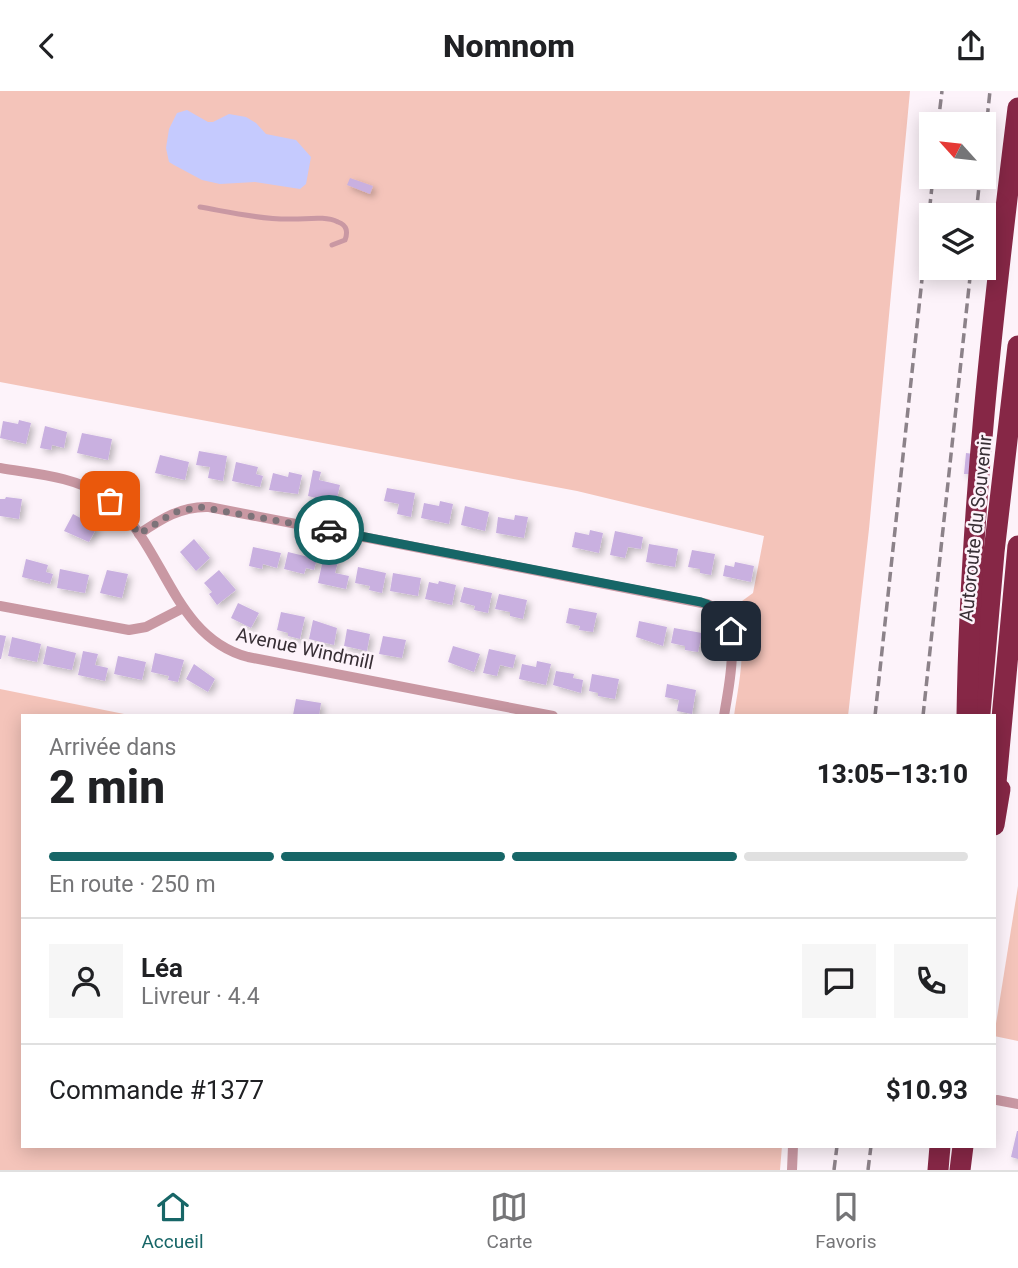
<!DOCTYPE html>
<html lang="fr">
<head>
<meta charset="utf-8">
<style>
	:root { --surface:#fff; --page:#f6f6f6; --text:#202124; --muted:#757577; --line:#e0e0e0; --accent:#176667 }
	body { margin:0; font-family:Roboto,sans-serif; background:var(--page); color:var(--text); height:100vh; display:flex; flex-direction:column; font-size:26px; white-space:nowrap }
	* { box-sizing:border-box; margin:0 }
	p { font-size:23px; color:var(--muted) }
	.icon { flex:none; width:38px; height:38px; fill:none; stroke:currentColor; stroke-width:2; stroke-linecap:round; stroke-linejoin:round }
	.map { position:relative; flex:1; overflow:hidden }
	.sheet { position:absolute; left:21px; top:623px; width:975px; height:434px; display:flex; flex-direction:column; background:var(--surface); border-radius:0px; box-shadow:0 4px 18px #0003 }
	.sheet>* { flex:none }
	.needle { width:46px; rotate:297deg }
	.tools { position:absolute; left:919px; top:21px; display:grid; gap:14px }
	.tools a { display:grid; place-items:center; width:77px; height:77px; border-radius:0px; background:var(--surface); box-shadow:0 4px 18px #0003; font-size:35px }
	.pin { position:absolute; display:grid; place-items:center; width:60px; height:60px; color:#fff; margin:-30px; border-radius:14px; box-shadow:0 4px 10px #0006 }
	.courier { position:absolute; display:grid; place-items:center; width:70px; height:70px; margin:-35px; border:5px solid #176667; border-radius:50%; background:#fff; color:#222; box-shadow:0 2px 9px #0007 }
	.summary em { font-style:normal; font-weight:800 }
	.summary div { display:flex; flex-direction:column-reverse }
	.summary { display:flex; align-items:center; justify-content:space-between; height:119px; padding:0 28px }
	h1 { font-size:46px; font-weight:800; line-height:52px }
	.bar { display:grid; grid-template-columns:repeat(4,1fr); gap:10px 7px; align-content:center; height:84px; padding:0 28px }
	.bar i { height:9px; border-radius:5px; background:var(--line) }
	.bar .active { background:var(--accent) }
	.bar p { grid-column:span 4 }
	.line { display:flex; align-items:center; gap:18px; padding:0 28px; border-top:2px solid var(--line) }
	.line div { flex:1 }
	.round { display:grid; place-items:center; flex:none; width:74px; height:74px; border-radius:0px; background:var(--page) }
	header { display:flex; justify-content:space-between; align-items:center; height:91px; padding:0 28px; background:var(--surface); font-size:32px; font-weight:800 }
	.menu { display:flex; justify-content:space-around; align-items:center; height:98px; border-top:2px solid var(--line); background:var(--surface); font-size:19px; color:var(--muted) }
	.menu a { display:grid; justify-items:center; gap:4px }
	.menu .active { color:var(--accent) }
	.map>svg:first-child { display:block }
	.green { fill:#f4c4ba }
	.water { fill:#c5cafe }
	.building { fill:#c9b0e0; filter:url(#shadow) }
	.lines { fill:none; stroke-linecap:round; stroke-linejoin:round }
	.lane { stroke:#c998a3; stroke-width:5 }
	.street { stroke:#c998a3; stroke-width:10 }
	.highway { stroke:#862746; stroke-width:21 }
	.rail { stroke:#8c8289; stroke-width:3.5; stroke-dasharray:10 5; stroke-linecap:butt }
	.done { stroke:#7c7379; stroke-width:7; stroke-dasharray:0 12.6 }
	.route { stroke:#176667; stroke-width:9 }
	.labels { text-anchor:middle; stroke-width:5; stroke-linejoin:round; paint-order:stroke }
	.street-label { font-size:19px; fill:#372e34; stroke:#fdf3fa }
</style>
</head>
<body>
<header><svg class="icon" aria-label="back" viewBox="0 0 24 24"><path d="M15 5l-7 7 7 7"/></svg>Nomnom<svg class="icon" aria-label="share" viewBox="0 0 24 24"><path d="M12 15V3M7 8l5-5 5 5M5 13v7h14v-7"/></svg></header>
<div class="map">
<svg width="1018" height="1079" viewBox="0 0 1018 1079">
	<defs>
		<filter id="shadow"><feDropShadow dx="3.5" dy="3.5" stdDeviation="3.5" flood-color="#0004"/></filter>
	</defs>
	<rect width="100%" height="100%" fill="#fdf3fa"/>
	<g class="green">
		<path d="M0,0h910l-41,438 -21,187h-114c4,-30 17,-83 -3,-107l22,-16 11,-57 -187,-45 -577,-109z"/>
		<path d="M0,598l134,27h-111v430h759l-2,24h-780z"/>
		<path d="M1018,795v155l-24,-5z"/>
	</g>
	<path class="water" d="M187,19l21,12h5l16,-8 17,3 10,6 10,11 30,6 15,17 -5,27 -6,5 -45,-7 -35,2 -18,-4 -28,-15 -5,-3 -3,-14 3,-19 8,-16z"/>
	<g class="building">
		<path d="M350,87l23,8 -3,8 -23,-9z"/>
		<path d="M19,329l12,3 -5,21 -26,-6 3,-17 15,3z"/>
		<path d="M45,335l22,6 -3,16 -12,-3 -1,5 -11,-2z"/>
		<path d="M82,342l30,6 -4,21 -31,-7z"/>
		<path d="M199,360l28,5 -4,25 -15,-3 2,-11 -14,-2z"/>
		<path d="M966,362l8,1 -1,20h-9z"/>
		<path d="M160,364l29,7 -4,18 -30,-7z"/>
		<path d="M236,371l22,5 -2,7 7,2 -3,11 -28,-6z"/>
		<path d="M313,379l8,2 -2,8 21,5 -4,18 -28,-7z"/>
		<path d="M289,381l13,3 -4,19 -29,-4 4,-17 15,4z"/>
		<path d="M387,397l28,5 -4,24 -14,-3 2,-10 -15,-3z"/>
		<path d="M6,406l16,2 -3,20 -19,-3v-17h5z"/>
		<path d="M440,410l13,3 -4,20 -28,-6 3,-15 15,3z"/>
		<path d="M465,415l24,6 -4,19 -24,-6z"/>
		<path d="M73,423l24,13 -8,15 -25,-11z"/>
		<path d="M515,424l13,2 -4,21 -28,-5 2,-16 16,3z"/>
		<path d="M590,439l13,3 -4,20 -27,-6 3,-15 14,3z"/>
		<path d="M615,440l28,6 -2,12 -13,-2 -3,11 -15,-3z"/>
		<path d="M194,448l16,19 -14,13 -16,-19z"/>
		<path d="M649,453l29,5 -3,18 -29,-5z"/>
		<path d="M253,456l28,6 -4,15 -14,-4 -1,5 -13,-3z"/>
		<path d="M692,459l23,4 -4,21 -11,-2v-4l-12,-2z"/>
		<path d="M288,461l29,7 -3,11 -8,-2 -2,6 -20,-5z"/>
		<path d="M26,468l22,6 -2,7 7,2 -3,10 -28,-7z"/>
		<path d="M323,468l15,3 -3,11 14,3 -3,13 -28,-6z"/>
		<path d="M735,471l19,4 -3,16 -28,-6 2,-11 9,2z"/>
		<path d="M358,476l28,6 -4,20 -13,-3 1,-4 -15,-3z"/>
		<path d="M60,478l29,6 -4,18 -28,-5z"/>
		<path d="M107,479l21,4 -6,24 -22,-5z"/>
		<path d="M219,479l17,20 -19,15 -8,-11 3,-2 -8,-9z"/>
		<path d="M393,482l28,5 -3,18 -28,-5z"/>
		<path d="M439,490l17,4 -4,20 -27,-6 4,-17 9,2z"/>
		<path d="M464,496l28,6 -4,20 -14,-3 1,-4 -15,-4z"/>
		<path d="M499,503l28,6 -4,19 -13,-3v-4l-15,-3z"/>
		<path d="M238,512l21,10 -8,15 -20,-10z"/>
		<path d="M569,517l28,5 -4,19 -14,-2 1,-4 -14,-3z"/>
		<path d="M281,521l24,5 -5,22 -12,-3v-3l-11,-3z"/>
		<path d="M313,529l24,8 -3,17 -25,-6z"/>
		<path d="M639,530l28,6 -4,19 -27,-9z"/>
		<path d="M674,537l28,5 -4,19 -13,-2v-4l-14,-3z"/>
		<path d="M347,538l23,5 -3,17 -23,-5z"/>
		<path d="M0,544l6,1 -5,23h-1z"/>
		<path d="M383,545l23,4 -4,18 -23,-4z"/>
		<path d="M12,546l29,7 -4,18 -29,-6z"/>
		<path d="M47,555l29,7 -4,17 -29,-6z"/>
		<path d="M453,555l27,8 -6,18 -26,-10z"/>
		<path d="M489,558l27,6 -3,13 -13,-3 -3,11 -14,-3z"/>
		<path d="M83,560l15,3 -3,11 13,3 -3,13 -27,-6z"/>
		<path d="M155,562l29,7 -6,22 -10,-2 1,-4 -18,-4z"/>
		<path d="M118,565l28,6 -4,18 -28,-6z"/>
		<path d="M537,570l14,3 -5,21 -27,-6 3,-15 14,3z"/>
		<path d="M194,573l21,15 -7,13 -22,-13z"/>
		<path d="M556,580l18,3 -1,4 10,2 -2,13 -28,-8z"/>
		<path d="M592,583l27,5 -4,20 -17,-3v-3l-9,-2z"/>
		<path d="M667,593l29,6 -4,24 -15,-3 2,-11 -14,-3z"/>
		<path d="M296,608l25,4 -2,13 -26,-1z"/>
		<path d="M1017,1040h1v28l-7,-2z"/>
	</g>
	<g class="lines">
		<path class="lane" d="M200,116c29,5 59,12 88,12 16,1 36,-4 50,3 9,3 10,10 7,18l-13,5"/>
		<g class="street">
			<path d="M0,377c34,6 74,8 103,28 62,42 66,140 145,161l305,59"/>
			<path d="M139,443c22,-15 42,-28 70,-27l498,97c39,16 22,78 17,112"/>
			<path d="M0,515l129,24 17,-3 37,-19"/>
			<path d="M997,1009l21,4"/>
			<path d="M792,1079l1,-24"/>
		</g>
		<g class="highway">
			<path d="M980,622l14,-161 24,-206"/>
			<path d="M967,625c3,-203 26,-406 51,-608"/>
			<path d="M994,713l24,-258"/>
			<path d="M994,734l6,-36"/>
			<path d="M938,1079l2,-24"/>
			<path d="M960,1079l3,-24"/>
		</g>
		<g class="rail">
			<path d="M938,33l4,-33"/>
			<path d="M984,57l6,-57"/>
			<path d="M976,124l4,-38"/>
			<path d="M875,625l58,-539"/>
			<path d="M923,625l48,-448"/>
			<path d="M834,1079l3,-24"/>
			<path d="M868,1079l3,-24"/>
		</g>
	</g>
	<g class="lines">
		<path class="done" d="M110,410l15,14 14,19 36,-22 25,-5 129,23"/>
		<path class="route" d="M329,439l372,72c16,5 25,13 30,29"/>
	</g>
	<g class="labels">
		<g class="street-label">
			<text transform="translate(975 437) rotate(-84)" y="7">Autoroute du Souvenir</text>
			<text transform="translate(305 557) rotate(12)" y="7">Avenue Windmill</text>
		</g>
	</g>
</svg>
<div class="tools">
<a><svg class="needle" viewBox="-14 -14 28 28"><path d="M0-13l5 13h-10z" fill="#e53935"/><path d="M0 13l5-13h-10z" fill="#757577"/></svg></a>
<a><svg class="icon" aria-label="layers" viewBox="0 0 24 24"><path d="M12 4l9 5-9 5-9-5zM3 14l9 5 9-5"/></svg></a>
</div>
<div class="pin" style="left:110px;top:410px;background:#ea580c"><svg class="icon" aria-label="bag" viewBox="0 0 24 24"><path d="M5 8h14l-1 12H6zM9 8a3 3 0 0 1 6 0"/></svg></div>
<div class="pin" style="left:731px;top:540px;background:#1f2937"><svg class="icon" aria-label="home" viewBox="0 0 24 24"><path d="M3 11l9-7 9 7M6 9v11h12V9"/></svg></div>
<div class="courier" style="left:329px;top:439px"><svg class="icon" aria-label="car" viewBox="0 0 24 24"><path d="M5 17H2v-5l4-1 3-4h7l3 4 3 1v5h-3M9 17h6M6 11h13"/><circle cx="7" cy="17" r="2"/><circle cx="17" cy="17" r="2"/></svg></div>
<section class="sheet">
<div class="summary"><div><h1>2 min</h1><p>Arrivée dans</p></div><em>13:05–13:10</em></div>
<div class="bar"><i class="active"></i><i class="active"></i><i class="active"></i><i></i><p>En route · 250 m</p></div>
<div class="line" style="height:126px"><a class="round"><svg class="icon" aria-label="person" viewBox="0 0 24 24"><circle cx="12" cy="8" r="4"/><path d="M4 21q1-7 8-7t8 7"/></svg></a><div><b>Léa</b><p>Livreur · 4.4</p></div><a class="round"><svg class="icon" aria-label="chat" viewBox="0 0 24 24"><path d="M4 5h16v11H9l-5 4z"/></svg></a><a class="round"><svg class="icon" aria-label="phone" viewBox="0 0 24 24"><path d="M5 4h4l2 5-3 2q2 4 5 5l2-3 5 2v4C11 20 4 13 5 4z"/></svg></a></div>
<div class="line" style="height:91px"><div>Commande #1377</div><b>$10.93</b></div>
</section>
</div>
<nav class="menu">
<a class="active"><svg class="icon" aria-label="home" viewBox="0 0 24 24"><path d="M3 11l9-7 9 7M6 9v11h12V9"/></svg>Accueil</a>
<a><svg class="icon" aria-label="map" viewBox="0 0 24 24"><path d="M3 6l6-2 6 2 6-2v14l-6 2-6-2-6 2zM9 4v14M15 6v14"/></svg>Carte</a>
<a><svg class="icon" aria-label="saved" viewBox="0 0 24 24"><path d="M7 4h10v16l-5-4-5 4z"/></svg>Favoris</a>
</nav>
</body>
</html>
